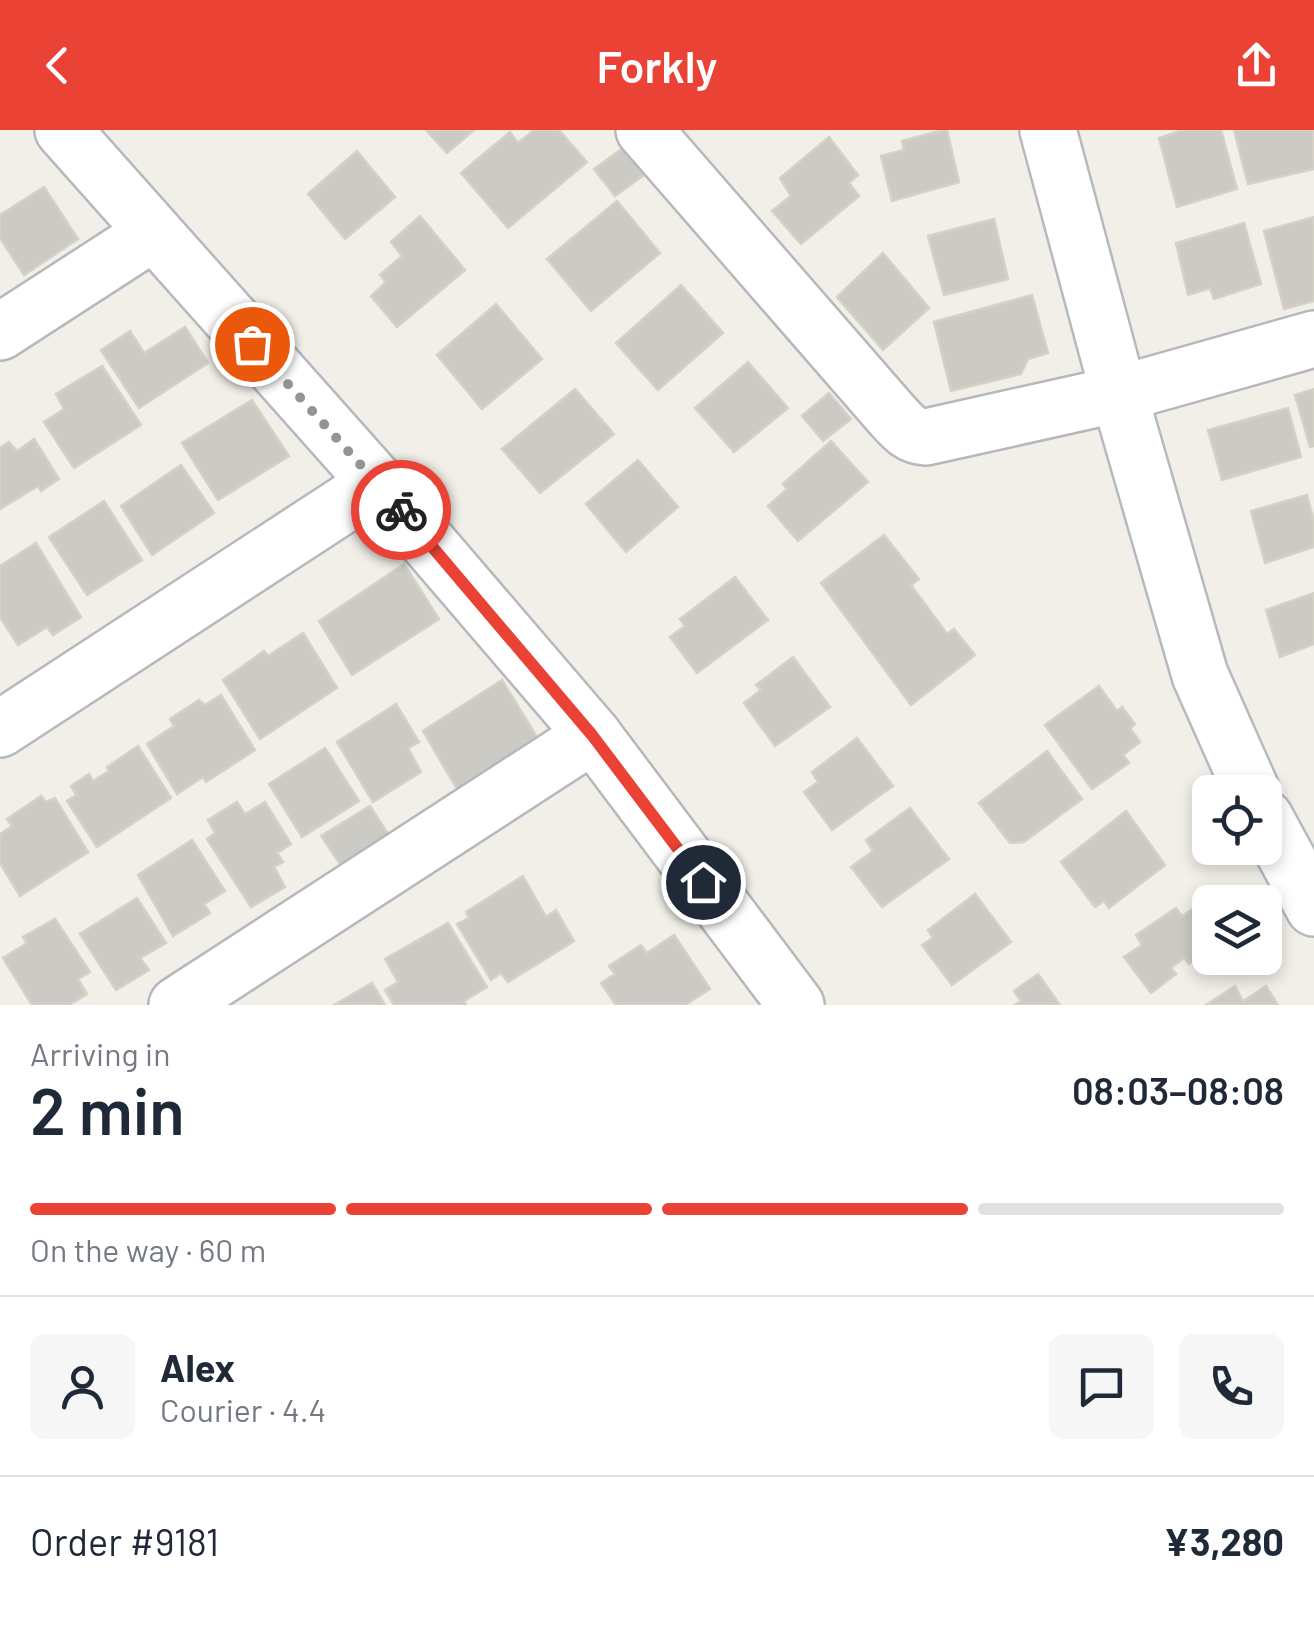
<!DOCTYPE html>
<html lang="en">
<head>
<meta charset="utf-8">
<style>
	:root { --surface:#fff; --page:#f6f6f7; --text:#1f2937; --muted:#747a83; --line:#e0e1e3; --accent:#ea4335 }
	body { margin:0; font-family:Barlow,sans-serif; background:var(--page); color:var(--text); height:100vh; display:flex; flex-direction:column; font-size:38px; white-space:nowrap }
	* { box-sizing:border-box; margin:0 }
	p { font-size:32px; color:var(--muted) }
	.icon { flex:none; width:55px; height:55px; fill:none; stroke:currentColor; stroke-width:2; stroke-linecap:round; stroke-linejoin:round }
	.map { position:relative; height:875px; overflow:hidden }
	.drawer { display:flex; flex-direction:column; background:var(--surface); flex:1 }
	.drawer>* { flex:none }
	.controls { position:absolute; left:1192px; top:645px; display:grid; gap:20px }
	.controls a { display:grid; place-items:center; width:90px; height:90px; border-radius:15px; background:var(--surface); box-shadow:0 5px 15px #0003; font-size:50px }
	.pin { position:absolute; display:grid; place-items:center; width:85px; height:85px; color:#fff; margin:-42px; border:5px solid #fff; border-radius:50%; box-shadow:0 2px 10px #0007 }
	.courier { position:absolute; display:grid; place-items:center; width:100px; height:100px; margin:-50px; border:8px solid #ea4335; border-radius:50%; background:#fff; color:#222; box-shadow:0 2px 12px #0007 }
	.overview em { font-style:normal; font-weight:600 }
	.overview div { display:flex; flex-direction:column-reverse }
	.overview { display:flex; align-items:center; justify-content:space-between; height:170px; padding:0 30px }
	h1 { font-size:65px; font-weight:600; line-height:75px }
	.bar { display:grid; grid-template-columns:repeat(4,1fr); gap:15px 10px; align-content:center; height:120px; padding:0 30px }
	.bar i { height:12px; border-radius:8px; background:var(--line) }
	.bar .active { background:var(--accent) }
	.bar p { grid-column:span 4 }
	.line { display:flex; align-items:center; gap:25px; padding:0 30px; border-top:2px solid var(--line) }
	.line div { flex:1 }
	.round { display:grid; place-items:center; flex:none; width:105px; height:105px; border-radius:15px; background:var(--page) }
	header { display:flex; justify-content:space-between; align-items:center; height:130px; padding:0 30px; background:var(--accent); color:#fff; font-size:45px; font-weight:600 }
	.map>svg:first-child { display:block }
	.building { fill:#cccac5; stroke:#d6d1c6; stroke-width:2.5 }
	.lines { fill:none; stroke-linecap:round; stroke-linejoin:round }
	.street-casing { stroke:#b5b8bc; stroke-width:60 }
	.secondary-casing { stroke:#b6babf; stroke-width:60 }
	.street { stroke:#fff; stroke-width:55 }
	.secondary { stroke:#fff; stroke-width:55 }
	.done { stroke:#929495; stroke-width:10; stroke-dasharray:0 18 }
	.route { stroke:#ea4335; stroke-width:12 }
</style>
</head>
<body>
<header><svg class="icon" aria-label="back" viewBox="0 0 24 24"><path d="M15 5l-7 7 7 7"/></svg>Forkly<svg class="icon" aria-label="share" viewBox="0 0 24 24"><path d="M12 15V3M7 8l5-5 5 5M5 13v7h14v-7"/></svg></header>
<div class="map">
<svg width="1314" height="875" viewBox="0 0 1314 875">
	<rect width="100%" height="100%" fill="#f1efe8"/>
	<g class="building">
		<path d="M426,0h48l-27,23z"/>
		<path d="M534,0h25l28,32 -79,66 -47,-55 49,-41 8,11z"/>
		<path d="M943,0h4l12,52 -67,19 -11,-45 23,-6 -2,-9z"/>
		<path d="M1183,0h38l16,59 -60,18 -18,-69z"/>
		<path d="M1234,0h79l1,39 -66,15z"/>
		<path d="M829,7l29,38 -9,8 10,13 -58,48 -29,-33 19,-15 -11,-18z"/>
		<path d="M623,18l21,27 -29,21 -21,-27z"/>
		<path d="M357,21l38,46 -50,42 -37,-45z"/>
		<path d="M44,57l34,52 -54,36 -24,-37v-23z"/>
		<path d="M617,71l43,52 -69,58 -44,-52z"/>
		<path d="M420,86l45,54 -68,57 -26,-31 15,-14 -6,-7 22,-19 -11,-14z"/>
		<path d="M1314,87v84l-30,8 -20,-78z"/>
		<path d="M994,89l14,60 -64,16 -16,-59z"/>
		<path d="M1244,93l17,61 -47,15 -4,-11 -22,7 -12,-52z"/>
		<path d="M883,123l46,55 -46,42 -46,-53z"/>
		<path d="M681,155l42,48 -65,57 -42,-47z"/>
		<path d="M1032,165l16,58 -20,6 -7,15 -70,17 -17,-69z"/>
		<path d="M496,174l46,55 -60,50 -45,-54z"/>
		<path d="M185,197l23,36 -69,45 -38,-58 29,-19 14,22z"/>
		<path d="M748,232l40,46 -54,44 -39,-44z"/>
		<path d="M102,236l39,59 -67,43 -30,-46 20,-13 -8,-15z"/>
		<path d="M575,259l39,45 -74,59 -38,-44z"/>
		<path d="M1314,259v57l-4,1 -15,-52z"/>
		<path d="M829,263l22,26 -28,22 -21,-25z"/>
		<path d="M252,270l37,56 -71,44 -36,-57z"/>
		<path d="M1288,278l13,49 -79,23 -14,-50z"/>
		<path d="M34,309l25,40 -18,12 -3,-5 -38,23v-61l9,-6 8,9z"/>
		<path d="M831,311l37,41 -70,59 -30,-35 19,-17 -4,-5z"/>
		<path d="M638,330l40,47 -52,45 -40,-48z"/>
		<path d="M181,335l33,48 -62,42 -31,-49z"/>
		<path d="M1307,365l7,26v26l-49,16 -14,-52z"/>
		<path d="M104,371l38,59 -55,35 -38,-58z"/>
		<path d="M884,405l35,44 -8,6 36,49 7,-5 21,26 -64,50 -90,-122z"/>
		<path d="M36,413l45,74 -28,18 -6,-8 -29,18 -18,-28v-51z"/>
		<path d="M404,434l35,55 -87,56 -33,-54z"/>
		<path d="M735,447l33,43 -71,53 -27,-36 15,-11 -5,-7z"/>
		<path d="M1314,463v51l-34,13 -14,-47z"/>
		<path d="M303,503l34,55 -77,51 -37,-59 41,-29 4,5z"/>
		<path d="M793,527l37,50 -55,39 -31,-43 17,-13 -5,-5z"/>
		<path d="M502,550l35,57 -80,52 -34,-58z"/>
		<path d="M1099,556l18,25 5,-4 13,17 -5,4 10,14 -17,13 6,8 -37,26 -47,-64z"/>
		<path d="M221,565l34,55 -49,32 -3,-5 -26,17 -30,-50 27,-18 -4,-7 29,-19 6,5z"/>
		<path d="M396,574l23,38 -11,6 13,24 -48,30 -36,-60z"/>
		<path d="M857,608l36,48 -61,44 -28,-38 14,-10 -6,-10z"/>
		<path d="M138,616l33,52 -74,49 -30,-46 9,-6 -5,-9 18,-12 4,7 16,-10 -2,-4z"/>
		<path d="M325,618l34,53 -57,36 -33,-53z"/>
		<path d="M1047,621l35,48 -58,43 -14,1 -31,-40z"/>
		<path d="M41,666l5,6 9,-4 33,54 -68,44 -20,-33v-29l12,-8 -5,-7z"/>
		<path d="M237,672l8,12 20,-12 26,42 -14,9 6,9 -9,5 11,20 -34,20 -44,-68 8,-6 -7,-13z"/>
		<path d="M370,676l22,34 -48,30 -23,-34z"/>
		<path d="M910,678l39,51 -67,48 -31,-40 22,-16 -7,-11z"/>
		<path d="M1126,681l39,54 -56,43 -5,-7 -9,6 -34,-45z"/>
		<path d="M192,710l33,51 -21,13 6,9 -37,23 -35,-61z"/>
		<path d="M523,746l23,41 10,-7 18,31 -66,41 -7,-9 -10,7 -34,-56 12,-6 -3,-6z"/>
		<path d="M975,764l36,48 -59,43 -30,-40 11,-7 -5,-8z"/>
		<path d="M137,768l29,45 -26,15 9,12 -33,20 -36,-56z"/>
		<path d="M1196,777l14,21v21l-21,15 -5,-6 -13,10 5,6 -25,19 -27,-36 18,-12 -6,-10 40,-27 6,8z"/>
		<path d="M55,789l35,53 -12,7 9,15 -18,11h-37l-29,-47 24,-15 -4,-6z"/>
		<path d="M448,793l39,64 -23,14 2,4h-72l-9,-15 13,-8 -13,-23z"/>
		<path d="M674,805l36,54 -25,16h-69l-15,-22 14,-9 -6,-8 32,-21 6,8z"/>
		<path d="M1038,844l22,31h-45l6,-4 -7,-10z"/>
		<path d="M372,853l13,22h-51z"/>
		<path d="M1235,856l8,15 23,-15 12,19h-72z"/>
	</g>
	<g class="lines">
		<defs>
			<g id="street">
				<path d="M63,0l314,353 216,252 203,270"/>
				<path d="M644,0l247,284c11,12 18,22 35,23l193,-43 195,-55"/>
				<path d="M0,202l153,-99"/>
				<path d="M0,599l377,-246"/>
				<path d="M177,875l416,-270"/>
			</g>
			<g id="secondary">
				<path d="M1048,0l71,264 81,281 52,117"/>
				<path d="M1265,688l49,90"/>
			</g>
		</defs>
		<use href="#street" class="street-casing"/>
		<use href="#secondary" class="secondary-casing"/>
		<use href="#street" class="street"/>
		<use href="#secondary" class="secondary"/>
	</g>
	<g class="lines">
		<path class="done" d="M252,214l149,166"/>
		<path class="route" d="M401,380l191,225 111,147"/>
	</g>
</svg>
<div class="controls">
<a><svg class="icon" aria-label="locate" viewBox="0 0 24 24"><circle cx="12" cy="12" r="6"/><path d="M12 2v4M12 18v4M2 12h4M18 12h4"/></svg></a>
<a><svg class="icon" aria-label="layers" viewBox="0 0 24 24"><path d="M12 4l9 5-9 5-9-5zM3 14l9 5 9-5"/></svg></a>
</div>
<div class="pin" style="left:252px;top:214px;background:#ea580c"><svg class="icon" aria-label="bag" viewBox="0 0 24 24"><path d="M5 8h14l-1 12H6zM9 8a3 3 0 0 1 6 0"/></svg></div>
<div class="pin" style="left:703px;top:752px;background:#1f2937"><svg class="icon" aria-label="home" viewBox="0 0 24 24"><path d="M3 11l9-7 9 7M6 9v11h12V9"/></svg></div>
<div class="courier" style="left:401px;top:380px"><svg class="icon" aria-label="bike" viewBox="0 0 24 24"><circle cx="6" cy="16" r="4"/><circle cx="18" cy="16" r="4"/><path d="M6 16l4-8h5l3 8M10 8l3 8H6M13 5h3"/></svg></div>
</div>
<section class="drawer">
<div class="overview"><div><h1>2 min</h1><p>Arriving in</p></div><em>08:03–08:08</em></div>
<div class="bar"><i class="active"></i><i class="active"></i><i class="active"></i><i></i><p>On the way · 60 m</p></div>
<div class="line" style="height:180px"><a class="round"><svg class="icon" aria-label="person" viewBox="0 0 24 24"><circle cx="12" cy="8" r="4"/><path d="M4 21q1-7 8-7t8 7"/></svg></a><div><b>Alex</b><p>Courier · 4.4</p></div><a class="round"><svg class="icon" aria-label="chat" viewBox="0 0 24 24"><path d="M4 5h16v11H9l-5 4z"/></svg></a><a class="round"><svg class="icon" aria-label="phone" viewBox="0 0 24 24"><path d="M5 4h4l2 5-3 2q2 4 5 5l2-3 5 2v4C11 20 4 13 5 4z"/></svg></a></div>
<div class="line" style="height:130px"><div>Order #9181</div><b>¥3,280</b></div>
</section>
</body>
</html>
